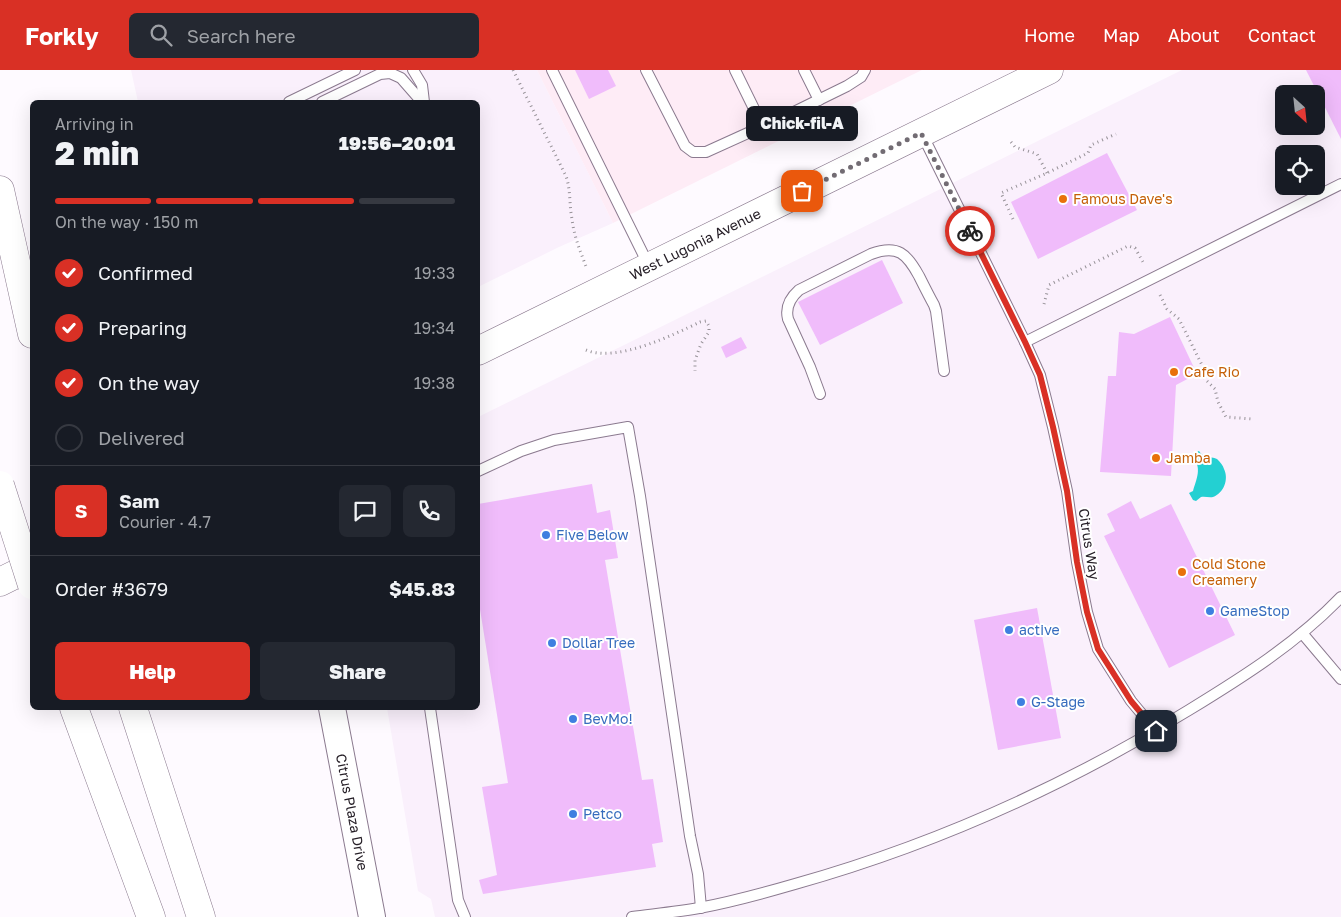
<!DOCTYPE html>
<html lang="en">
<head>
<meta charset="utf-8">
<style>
	:root { --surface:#171b24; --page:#242831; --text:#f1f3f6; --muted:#9ea1a6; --line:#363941; --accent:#d93025 }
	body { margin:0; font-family:"Golos Text",sans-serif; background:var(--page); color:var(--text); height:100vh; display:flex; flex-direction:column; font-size:19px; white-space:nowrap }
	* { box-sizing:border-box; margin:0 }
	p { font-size:16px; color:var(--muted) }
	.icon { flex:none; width:28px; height:28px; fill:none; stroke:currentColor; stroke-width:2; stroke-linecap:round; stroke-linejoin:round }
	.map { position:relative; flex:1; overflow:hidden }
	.details { position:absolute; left:30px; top:30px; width:450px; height:610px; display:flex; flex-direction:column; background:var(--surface); border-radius:8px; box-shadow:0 5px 20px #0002 }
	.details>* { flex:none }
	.needle { width:32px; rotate:153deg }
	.fabs { position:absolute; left:1275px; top:15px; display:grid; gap:10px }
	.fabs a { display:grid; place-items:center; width:50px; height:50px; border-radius:8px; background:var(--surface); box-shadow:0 5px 20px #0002; font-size:25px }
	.pin { position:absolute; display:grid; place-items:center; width:42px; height:42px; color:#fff; margin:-21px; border-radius:10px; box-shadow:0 2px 8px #0006 }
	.courier { position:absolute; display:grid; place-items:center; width:50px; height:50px; margin:-25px; border:4px solid #d93025; border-radius:50%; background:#fff; color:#222; box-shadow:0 1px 6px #0007 }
	.bubble { position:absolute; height:35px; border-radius:8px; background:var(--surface); box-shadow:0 5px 20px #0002; font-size:16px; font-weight:800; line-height:35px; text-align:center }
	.overview em { font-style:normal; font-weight:800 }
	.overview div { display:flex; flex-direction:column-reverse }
	.overview { display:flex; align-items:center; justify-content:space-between; height:85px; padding:0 25px }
	h1 { font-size:32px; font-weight:800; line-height:38px }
	.bar { display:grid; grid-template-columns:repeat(4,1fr); gap:8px 5px; align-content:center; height:60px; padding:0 25px }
	.bar i { height:6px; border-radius:4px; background:var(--line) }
	.bar .active { background:var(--accent) }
	.bar p { grid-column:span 4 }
	.line { display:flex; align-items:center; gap:12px; padding:0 25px; border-top:1px solid var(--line) }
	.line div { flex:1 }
	.round { display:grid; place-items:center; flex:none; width:52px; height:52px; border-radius:8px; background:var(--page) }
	ol { padding:0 25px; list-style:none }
	li { display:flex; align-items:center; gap:15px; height:55px }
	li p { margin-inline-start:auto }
	li .icon { padding:5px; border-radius:50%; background:var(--accent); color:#fff; stroke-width:4 }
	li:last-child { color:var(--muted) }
	li i { width:28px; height:28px; border:2px solid var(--line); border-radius:50% }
	.action { display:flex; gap:10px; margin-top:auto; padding:10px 25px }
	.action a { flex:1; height:58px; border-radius:8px; background:var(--accent); color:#fff; font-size:20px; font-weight:800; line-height:58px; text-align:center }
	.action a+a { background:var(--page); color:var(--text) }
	header { display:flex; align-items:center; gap:30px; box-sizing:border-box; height:70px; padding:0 25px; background:var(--accent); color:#fff }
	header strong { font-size:24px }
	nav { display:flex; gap:28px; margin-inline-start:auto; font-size:18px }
	.search { width:350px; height:45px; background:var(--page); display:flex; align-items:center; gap:12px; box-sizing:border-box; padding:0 18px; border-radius:8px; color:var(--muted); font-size:19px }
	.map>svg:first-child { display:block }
	.built { fill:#faf0fc; fill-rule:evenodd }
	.industrial { fill:#feecf6 }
	.water { fill:#23d0d2 }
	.building { fill:#f0bcfb }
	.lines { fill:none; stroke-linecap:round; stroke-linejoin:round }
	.service-casing { stroke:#8b7a8f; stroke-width:12 }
	.tertiary-casing { stroke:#8b7a8f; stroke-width:28 }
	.secondary-casing { stroke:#8b7a8f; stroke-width:29 }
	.motorway-casing { stroke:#8b7a8f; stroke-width:29 }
	.path { stroke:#969197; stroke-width:3; stroke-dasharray:1 4; stroke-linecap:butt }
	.service { stroke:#fff; stroke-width:10 }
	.tertiary { stroke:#fff; stroke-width:26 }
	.secondary { stroke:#fff; stroke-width:28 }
	.motorway { stroke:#fff; stroke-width:28 }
	.motorway-bridge-casing { stroke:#8b7a8f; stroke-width:29; stroke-linecap:butt }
	.motorway-bridge { stroke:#fff; stroke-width:28 }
	.done { stroke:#726c73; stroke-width:5; stroke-dasharray:0 9 }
	.route { stroke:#d93025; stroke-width:6 }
	.food-dot { fill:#e8710a; stroke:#fff; stroke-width:2 }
	.shop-dot { fill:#3f7fe0; stroke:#fff; stroke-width:2 }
	.labels { text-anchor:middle; stroke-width:4; stroke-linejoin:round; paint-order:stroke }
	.food-label { font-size:14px; fill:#c56008; stroke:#fff; text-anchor:start }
	.street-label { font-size:14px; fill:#272028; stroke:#fff }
	.shop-label { font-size:14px; fill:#366cbe; stroke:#fff; text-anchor:start }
</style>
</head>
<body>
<header>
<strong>Forkly</strong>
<div class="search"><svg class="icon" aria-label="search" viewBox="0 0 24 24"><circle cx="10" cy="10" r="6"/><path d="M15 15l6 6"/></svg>Search here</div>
<nav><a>Home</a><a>Map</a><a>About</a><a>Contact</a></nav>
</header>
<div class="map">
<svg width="1341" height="847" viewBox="0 0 1341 847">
	<rect width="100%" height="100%" fill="#fefaff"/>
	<g class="built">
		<path d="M131,0h406l76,153 -54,24 -81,40v-185h-340z"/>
		<path d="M1182,0h159v847h-906l-4,-18 -13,-8 -31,-183h91v-291zM1284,24h32v32h-32zM1284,84h32v32h-32z"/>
	</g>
	<path class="industrial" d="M537,0h385l-309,153z"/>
	<path class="water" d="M1199,381c4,7 11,5 18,8 3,3 6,6 7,10 5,10 0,24 -11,28 -4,1 -8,-1 -12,0l-5,4 -3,-1 -4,-7 4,-2c3,-11 10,-24 -1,-34 1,-4 3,-5 7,-6z"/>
	<g class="building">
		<path d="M575,0h33l8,16 -27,13z"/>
		<path d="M1306,0h35v69z"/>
		<path d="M1107,83l30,57 -99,49 -27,-57z"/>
		<path d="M882,190l21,43 -83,42 -22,-43z"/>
		<path d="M1170,247l27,57 -21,11 -5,91 -71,-4 8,-96h8l3,-44 15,2z"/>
		<path d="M741,267l6,11 -21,10 -5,-11z"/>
		<path d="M592,414l5,29 13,-3 8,48 -13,2 4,24 33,196 11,-1 10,63 -11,2 4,23 -173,27 -4,-14 18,-5 -15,-88 26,-4 -30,-186v-93z"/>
		<path d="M1131,431l9,18 31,-15 64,131 -66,33 -65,-132 11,-5 -8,-17z"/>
		<path d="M1037,538l24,130 -63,12 -24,-130z"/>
	</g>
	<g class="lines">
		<defs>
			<g id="service">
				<path d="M413,0l9,15 2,17"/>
				<path d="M552,0l97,196"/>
				<path d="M646,0l39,76 8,6h13l86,-39 55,-27 14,-9 4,-7"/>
				<path d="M735,0l28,57"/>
				<path d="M804,0l15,30"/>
				<path d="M289,32l66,-32"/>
				<path d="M322,32l58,-28 10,-1 11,5 21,24"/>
				<path d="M922,64l103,208 15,33 13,52 14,64 10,71 10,50 11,37 33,52 25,30"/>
				<path d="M1025,272l316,-158"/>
				<path d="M820,324l-10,-27 -22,-48c-3,-12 2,-21 11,-29l72,-36c27,-10 36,0 48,22 5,10 10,20 15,29l2,6 8,60"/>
				<path d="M478,401l43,-20 33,-11 74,-13 12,69 50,340 8,38 3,34"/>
				<path d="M1302,563l39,46"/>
				<path d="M430,638l28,192 7,17"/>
				<path d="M632,847c23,-3 45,-5 67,-9 32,-6 65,-15 96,-24 139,-39 272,-99 394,-174 54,-33 108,-67 152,-113"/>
			</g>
			<g id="tertiary">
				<path id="s1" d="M332,638l40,209"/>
			</g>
			<g id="secondary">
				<path id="s2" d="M478,281l571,-281"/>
				<path d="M0,512l32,-16"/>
			</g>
			<g id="motorway">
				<path d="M0,120l32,144"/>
				<path d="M74,638l77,209"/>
				<path d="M133,638l68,209"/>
			</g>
		</defs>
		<use href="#service" class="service-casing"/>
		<use href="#tertiary" class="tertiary-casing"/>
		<use href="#secondary" class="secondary-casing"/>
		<use href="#motorway" class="motorway-casing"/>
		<g class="path">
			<path d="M513,0l53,106c5,15 3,28 6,43 2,18 9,34 15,50"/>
			<path d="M1011,72l4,5 22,7 10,19"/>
			<path d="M1013,149l-12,-26 46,-20 41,-20 3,-8 25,-11"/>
			<path d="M1160,225l7,14 12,10 25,50 -5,4 16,16 3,13 8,15 26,2"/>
			<path d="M1044,234l5,-19 79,-39 7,2 8,14"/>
			<path d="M586,280c30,13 87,-15 114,-28l6,-1 3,5v6l-8,12 -6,16v11"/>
		</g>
		<use href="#service" class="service"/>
		<use href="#tertiary" class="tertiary"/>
		<use href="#secondary" class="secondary"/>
		<use href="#motorway" class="motorway"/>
		<defs>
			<path id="motorway-bridge" d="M0,415l32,100"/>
		</defs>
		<use href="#motorway-bridge" class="motorway-bridge-casing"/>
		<use href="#motorway-bridge" class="motorway-bridge"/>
	</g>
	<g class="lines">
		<path class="done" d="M802,121l119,-58 49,98"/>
		<path class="route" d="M970,161l55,111 15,33 13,52 14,64 10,71 10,50 11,37 33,52 25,30"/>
	</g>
	<g class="food-dot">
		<circle cx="1063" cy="129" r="5"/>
		<circle cx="1174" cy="302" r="5"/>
		<circle cx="1156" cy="388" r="5"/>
		<circle cx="1182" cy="502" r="5"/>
	</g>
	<g class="shop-dot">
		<circle cx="546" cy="465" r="5"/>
		<circle cx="1210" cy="541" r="5"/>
		<circle cx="1009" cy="560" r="5"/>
		<circle cx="552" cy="573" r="5"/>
		<circle cx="1021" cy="632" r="5"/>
		<circle cx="573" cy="649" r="5"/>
		<circle cx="573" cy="744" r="5"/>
	</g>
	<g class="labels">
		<g class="food-label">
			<text x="1073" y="134">Famous Dave's</text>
			<text x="1184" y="307">Cafe Rio</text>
			<text x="1166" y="393">Jamba</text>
			<text x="1192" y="499">Cold Stone<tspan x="1192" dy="16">Creamery</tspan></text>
		</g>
		<g class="street-label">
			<text dy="5" stroke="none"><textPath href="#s2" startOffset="242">West Lugonia Avenue</textPath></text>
			<text transform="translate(1089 474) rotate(81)" y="5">Citrus Way</text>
			<text dy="5" stroke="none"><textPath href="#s1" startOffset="106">Citrus Plaza Drive</textPath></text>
		</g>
		<g class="shop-label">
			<text x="556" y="470">Five Below</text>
			<text x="1220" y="546">GameStop</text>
			<text x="1019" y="565">active</text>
			<text x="562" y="578">Dollar Tree</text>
			<text x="1031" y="637">G-Stage</text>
			<text x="583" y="654">BevMo!</text>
			<text x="583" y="749">Petco</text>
		</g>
	</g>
</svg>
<div class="fabs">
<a><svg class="needle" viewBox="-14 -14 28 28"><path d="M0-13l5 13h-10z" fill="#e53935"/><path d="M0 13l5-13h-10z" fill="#9ea1a6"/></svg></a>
<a><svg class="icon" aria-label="locate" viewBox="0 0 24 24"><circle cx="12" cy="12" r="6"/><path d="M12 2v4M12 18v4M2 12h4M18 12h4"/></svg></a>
</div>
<div class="pin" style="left:802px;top:121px;background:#ea580c"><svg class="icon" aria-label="bag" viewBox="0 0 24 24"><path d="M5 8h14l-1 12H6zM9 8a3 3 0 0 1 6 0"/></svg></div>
<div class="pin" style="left:1156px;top:661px;background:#1f2937"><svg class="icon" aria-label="home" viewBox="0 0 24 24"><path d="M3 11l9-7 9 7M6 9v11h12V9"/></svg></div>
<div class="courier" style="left:970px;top:161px"><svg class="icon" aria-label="bike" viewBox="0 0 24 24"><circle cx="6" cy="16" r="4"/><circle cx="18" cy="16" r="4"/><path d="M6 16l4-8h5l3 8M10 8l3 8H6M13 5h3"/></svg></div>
<div class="bubble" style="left:746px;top:36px;width:112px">Chick-fil-A</div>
<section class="details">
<div class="overview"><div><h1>2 min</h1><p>Arriving in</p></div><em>19:56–20:01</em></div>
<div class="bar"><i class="active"></i><i class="active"></i><i class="active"></i><i></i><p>On the way · 150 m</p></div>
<ol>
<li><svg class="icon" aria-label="check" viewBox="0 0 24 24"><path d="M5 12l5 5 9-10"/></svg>Confirmed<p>19:33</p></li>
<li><svg class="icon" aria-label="check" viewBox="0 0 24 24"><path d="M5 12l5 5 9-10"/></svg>Preparing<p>19:34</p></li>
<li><svg class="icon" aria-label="check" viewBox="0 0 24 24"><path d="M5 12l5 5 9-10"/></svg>On the way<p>19:38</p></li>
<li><i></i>Delivered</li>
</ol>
<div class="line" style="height:90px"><b class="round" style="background:var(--accent);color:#fff">S</b><div><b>Sam</b><p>Courier · 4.7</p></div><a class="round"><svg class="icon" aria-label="chat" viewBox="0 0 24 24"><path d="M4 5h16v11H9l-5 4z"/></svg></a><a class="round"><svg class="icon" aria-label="phone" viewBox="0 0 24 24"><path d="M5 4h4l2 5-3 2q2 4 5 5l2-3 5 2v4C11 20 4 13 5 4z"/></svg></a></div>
<div class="line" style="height:65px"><div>Order #3679</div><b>$45.83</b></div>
<div class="action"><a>Help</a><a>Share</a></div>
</section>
</div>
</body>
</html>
